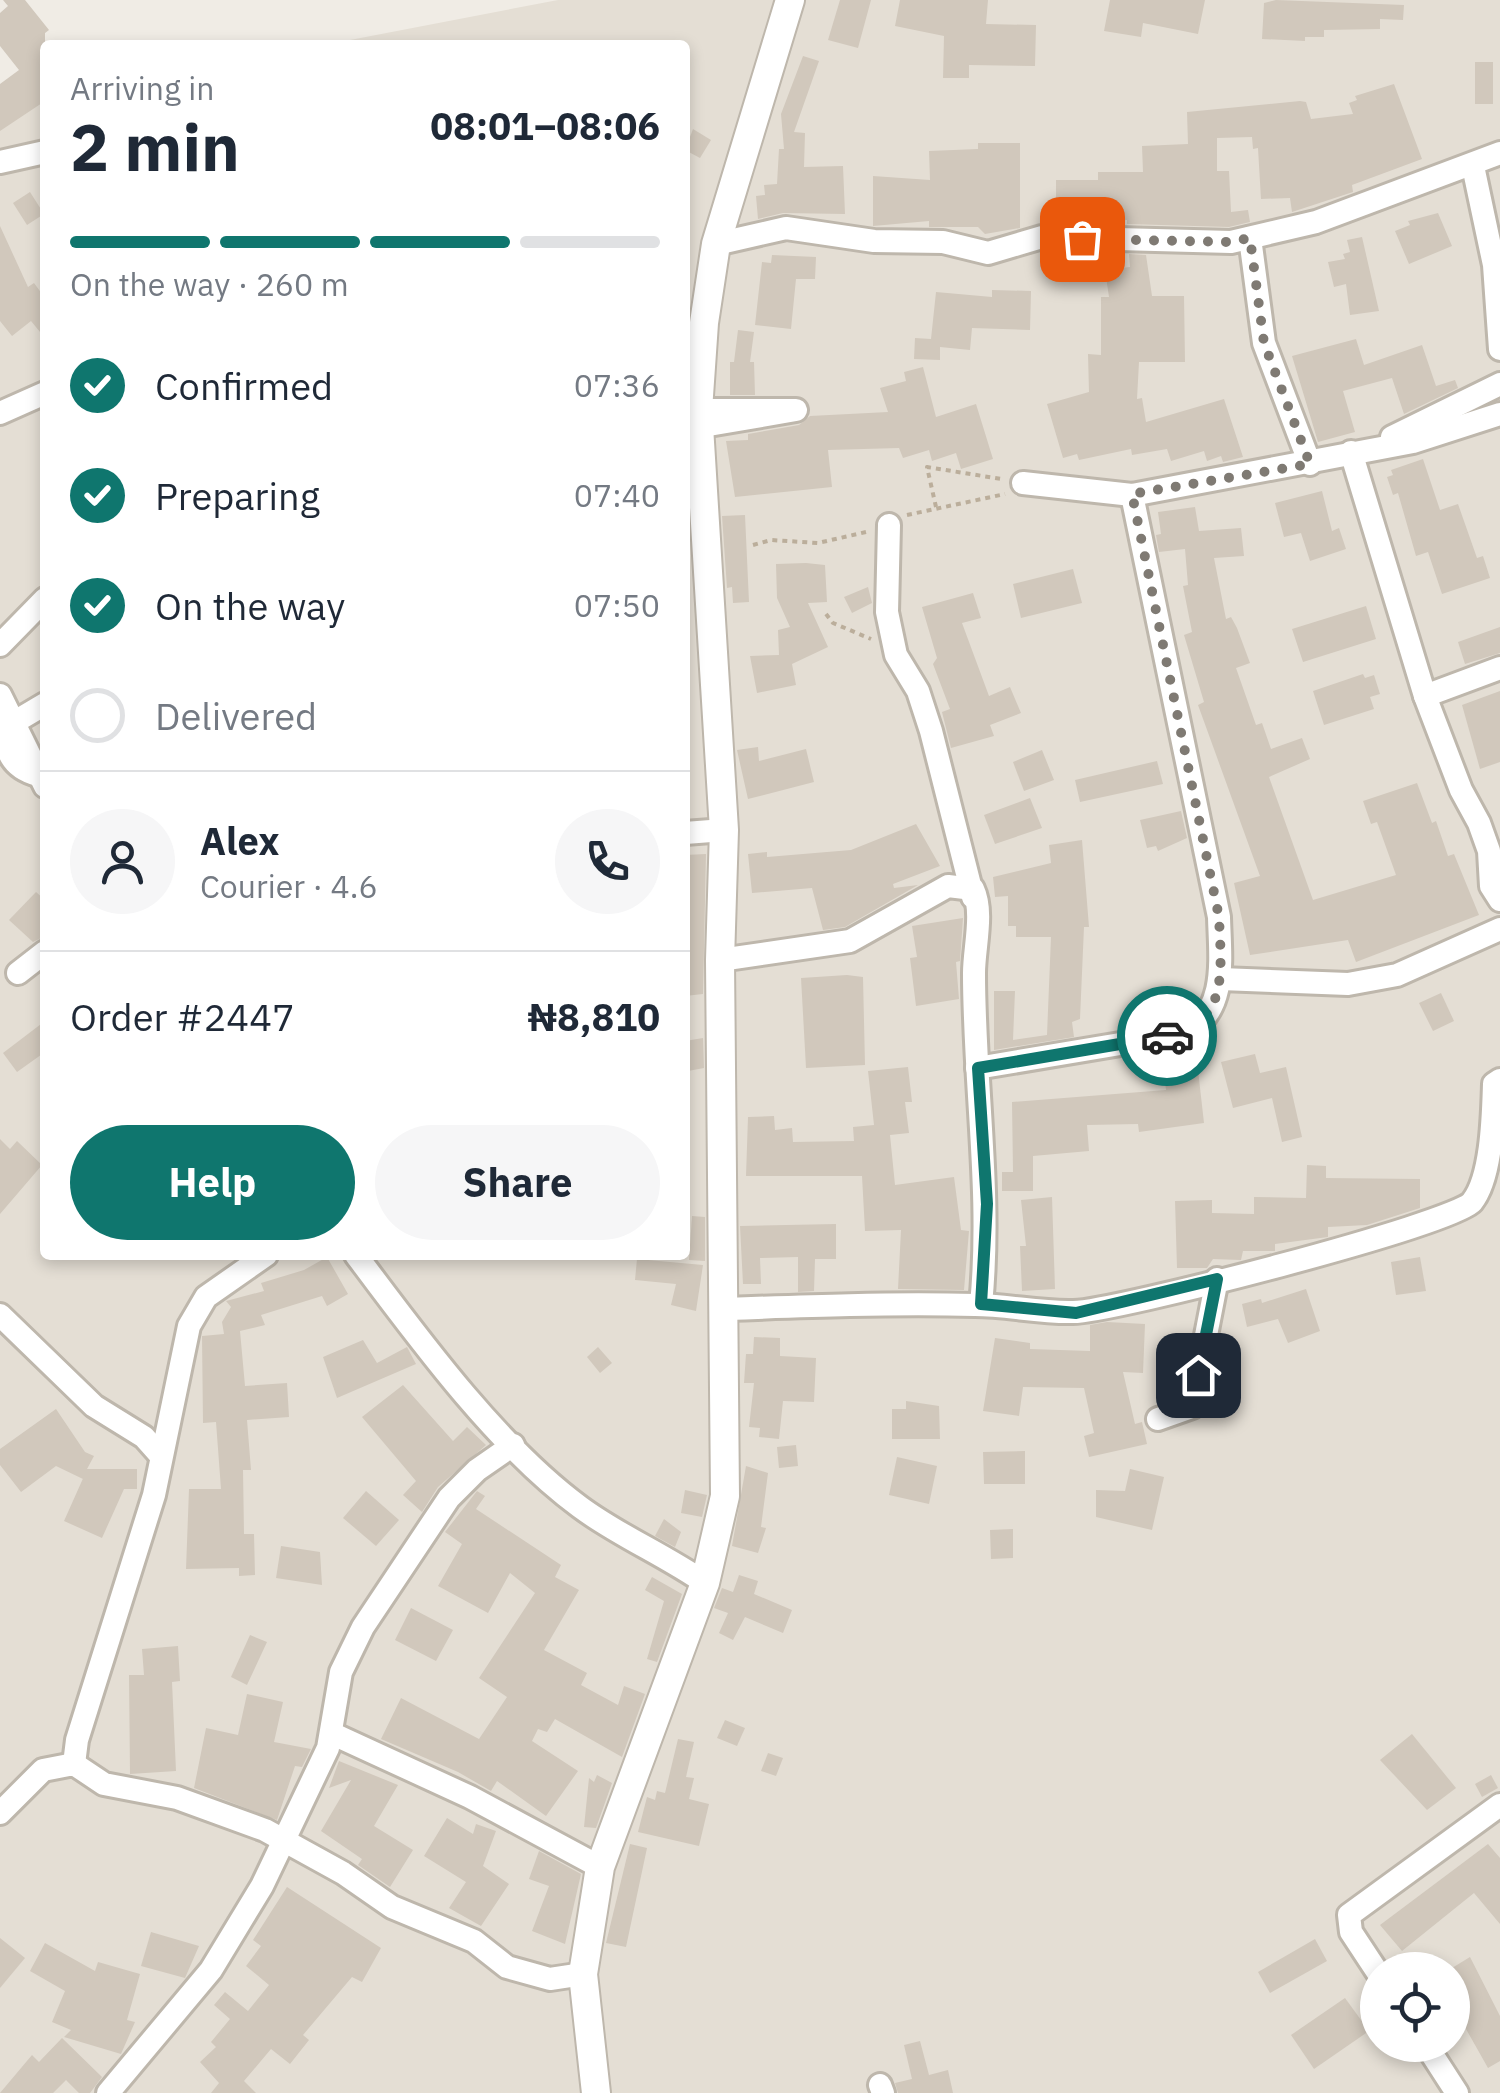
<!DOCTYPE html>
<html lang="en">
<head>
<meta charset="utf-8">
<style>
	:root { --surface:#fff; --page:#f6f6f7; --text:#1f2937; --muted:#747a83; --line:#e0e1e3; --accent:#0f766e }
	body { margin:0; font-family:"IBM Plex Sans",sans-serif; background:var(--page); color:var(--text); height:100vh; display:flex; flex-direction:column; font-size:38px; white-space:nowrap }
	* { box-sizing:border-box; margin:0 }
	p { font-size:32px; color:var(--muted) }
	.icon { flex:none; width:55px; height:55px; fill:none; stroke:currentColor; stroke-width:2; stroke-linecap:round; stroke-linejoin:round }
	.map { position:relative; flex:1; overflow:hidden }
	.details { position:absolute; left:40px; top:40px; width:650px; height:1220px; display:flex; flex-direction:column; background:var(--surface); border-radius:10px; box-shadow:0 5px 15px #0003 }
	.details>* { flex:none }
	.buttons { position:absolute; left:1360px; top:1952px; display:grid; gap:20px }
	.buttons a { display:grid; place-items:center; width:110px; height:110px; border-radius:50%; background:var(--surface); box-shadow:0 5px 15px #0003; font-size:50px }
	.pin { position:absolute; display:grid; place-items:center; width:85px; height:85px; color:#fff; margin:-42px; border-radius:20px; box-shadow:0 5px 15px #0006 }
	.courier { position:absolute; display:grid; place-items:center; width:100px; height:100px; margin:-50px; border:8px solid #0f766e; border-radius:50%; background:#fff; color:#222; box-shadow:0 2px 12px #0007 }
	.overview em { font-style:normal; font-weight:700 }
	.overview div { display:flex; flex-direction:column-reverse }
	.overview { display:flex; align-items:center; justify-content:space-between; height:170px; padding:0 30px }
	h1 { font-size:65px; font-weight:700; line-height:75px }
	.bar { display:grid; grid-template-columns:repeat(4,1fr); gap:15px 10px; align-content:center; height:120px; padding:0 30px }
	.bar i { height:12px; border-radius:8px; background:var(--line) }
	.bar .active { background:var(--accent) }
	.bar p { grid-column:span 4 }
	.line { display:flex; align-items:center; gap:25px; padding:0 30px; border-top:2px solid var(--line) }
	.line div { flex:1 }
	.round { display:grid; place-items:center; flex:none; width:105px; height:105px; border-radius:52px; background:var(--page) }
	ol { padding:0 30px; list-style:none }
	li { display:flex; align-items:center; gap:30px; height:110px }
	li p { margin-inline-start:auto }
	li .icon { padding:10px; border-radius:50%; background:var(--accent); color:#fff; stroke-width:4 }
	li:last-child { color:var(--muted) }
	li i { width:55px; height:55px; border:5px solid var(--line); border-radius:50% }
	.cta { display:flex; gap:20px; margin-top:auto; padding:20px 30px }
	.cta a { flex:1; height:115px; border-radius:60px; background:var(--accent); color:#fff; font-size:40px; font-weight:700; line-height:115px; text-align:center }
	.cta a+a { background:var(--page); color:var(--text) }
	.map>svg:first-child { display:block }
	.residential { fill:#e4ded4; fill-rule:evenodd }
	.building { fill:#d1c8bc }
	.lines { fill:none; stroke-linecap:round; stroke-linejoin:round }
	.minor-casing { stroke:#beb7ac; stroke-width:28 }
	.tertiary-casing { stroke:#beb7ac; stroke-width:32 }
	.path { stroke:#bbae9b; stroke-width:4; stroke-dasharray:5 5; stroke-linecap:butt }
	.minor { stroke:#fff; stroke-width:22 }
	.tertiary { stroke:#fff; stroke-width:28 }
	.done { stroke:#7f7a73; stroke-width:10; stroke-dasharray:0 18 }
	.route { stroke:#0f766e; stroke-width:12 }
</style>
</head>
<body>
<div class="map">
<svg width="1500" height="2093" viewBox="0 0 1500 2093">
	<rect width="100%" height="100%" fill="#f0ece5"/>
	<path class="residential" d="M558,0h942v2093h-1500v-1986l45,-8v1156h640v-1210h-361zM1378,1970h74v75h-74z"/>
	<g class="building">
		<path d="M3,0h22l24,30 -4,3v68l-45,30v-47l19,-14 -19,-24v-33l8,-7z"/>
		<path d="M840,0h31l-13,48 -30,-8z"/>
		<path d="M900,0h88l-2,24 50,1 -1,41 -66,-1v13h-26l1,-42 -49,-10z"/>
		<path d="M1110,0h95l-7,34 -55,-11 -2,14 -37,-6z"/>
		<path d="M1276,0l128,5 -1,15 -23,-1v10l-56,1v7h-19v4l-43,-2 2,-36z"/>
		<path d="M803,56l16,5 -25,71 11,1 -1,34 39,-1 2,48 -62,-1 -25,6 -2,-23 9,-1 -1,-10 13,-1 2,-35h5l-3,-35z"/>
		<rect x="1475" y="62" width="18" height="42"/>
		<path d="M1394,84l28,75 -70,26 1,7 -61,20 -2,-14 -29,1 -3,-51 -5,1 -1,-12 -35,1v33h12l2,41 17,-2 2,12 -21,5 -102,-3v-4l-71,2v-42h42v-8h45l-1,-26 46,-2 -1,-32 113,-11 6,1 5,17 42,-5 -4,-11 8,-3 -2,-4z"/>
		<path d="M693,129l18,11 -11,18 -15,-8z"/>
		<path d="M978,143h42v85l-35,6 -7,-7h-49v-6l-56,5v-50l57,4 -1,-29 49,-2z"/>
		<path d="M30,192l14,22 -17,11 -14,-22z"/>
		<path d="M1438,213l14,33 -43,18 -14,-33 15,-6 -2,-4z"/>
		<path d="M0,226l28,61 6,-4 11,15v40l-14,-17 -19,15 -12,-15z"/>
		<path d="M1362,237l17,74 -29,4 -4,-31 -12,3 -6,-25 17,-3 -2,-5 7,-2 -3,-12z"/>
		<path d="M1129,254l17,1 6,41h32l1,66h-46l-2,37 5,-1 4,24 78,-23 19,58 -20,5 -2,-6 -14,5 -3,-10 -33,10 -4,-12 -35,6 -1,-6 -52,11 -2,-6 -14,4 -16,-54 42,-12 -1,-38 13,1v-58h8l-4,-27 25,-3z"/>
		<path d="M772,255l44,2 -1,22h-19l-5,50 -36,-4 7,-63 9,1z"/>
		<path d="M992,290l39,1 -1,39 -58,-2 -2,22 -30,-3v13l-26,-1 1,-21 16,1 5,-47 56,5z"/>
		<path d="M738,330l16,2 -4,30h4l1,33h-25v-33h4z"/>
		<path d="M1356,339l8,26 58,-20 14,41 19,-6 3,8 -54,26 -12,-36 -49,13 12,41 -37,10 -26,-86z"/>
		<path d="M923,367l13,50 40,-13 17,55 -32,10 -5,-16 -24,8 -3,-11 -26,8 -4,-10 -71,2 4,37 -97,10 -9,-56 22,-1v-6l51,-9 11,-9 78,-4 -8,-24 26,-7 -2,-9z"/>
		<path d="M1423,459l17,51 18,-6 19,54 6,-2 7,22 -48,16 -14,-42 -12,4 -18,-63 -5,2 -6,-18 6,-2 -2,-5z"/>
		<path d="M1322,491l10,40 7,-3 7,21 -36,12 -9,-28 -17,4 -9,-34z"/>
		<path d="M1195,507l4,24 42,-3 3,28 -30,2 12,61 5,-2 6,11 13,35 -14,5 20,57 6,-2 9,26 31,-11 8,21 -41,18 44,123 83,-25 -19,-53 -6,2 -8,-23 54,-18 15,40 4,-2 12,35 6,-2 25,61 -123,47 -8,-22 -98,15 -16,-72 26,-7 -62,-171 6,-3 -20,-67 8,-3 -9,-46 5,-1 -3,-36 -26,3 -3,-17 5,-1 -3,-22z"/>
		<path d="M745,515l4,87 -16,1 -1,-16 -5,1 -5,-72z"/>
		<path d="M806,563l19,2 2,37 -19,1 20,44 -36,17 4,21 -39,8 -7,-37 29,-1 -1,-25 12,-3 -13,-29 -1,-34z"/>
		<path d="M1073,569l9,34 -61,15 -8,-34z"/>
		<path d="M868,587l4,16 -20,10 -8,-16z"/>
		<path d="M973,593l8,25 -19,5 27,73 21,-9 11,26 -31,12 4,11 -43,12 -9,-36 8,-3 -17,-45 4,-6 -15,-51z"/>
		<path d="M1366,606l10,33 -73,23 -11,-33z"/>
		<path d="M1500,627v26l-35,11 -7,-22z"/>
		<path d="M1363,674l2,4 9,-3 6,19 -10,3 4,12 -50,16 -11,-34z"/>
		<path d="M1500,691v71l-20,7 -18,-64z"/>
		<path d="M758,747l1,14 47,-12 8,33 -66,17 -11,-49z"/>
		<path d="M1042,750l12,30 -30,11 -11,-29z"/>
		<path d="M1157,761l6,23 -83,18 -5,-22z"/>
		<path d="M1030,798l12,30 -47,16 -11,-29z"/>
		<path d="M1181,811l6,27 -29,13 -2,-5 -9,2 -7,-28z"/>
		<path d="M916,824l24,42 -47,18 1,4 24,-3 -73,42 -22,3 -11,-42 -60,5 -4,-39 19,-2v5l84,-7z"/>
		<path d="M1082,840l7,87h-5l-4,92 -8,3 2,15 -80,13v-59h21l-2,49 34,-5 4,-98h-35v-11h-8v-30l-13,1 -2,-20 58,-14 -2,-18z"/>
		<path d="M706,854l-3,140 -18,2v-141z"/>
		<path d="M36,892l9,8v36l-12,6 -24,-22z"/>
		<path d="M963,918l-3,43 -4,1 3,37 -43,7 -6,-48 7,-1 -5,-31z"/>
		<path d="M847,975l16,2 2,88 -59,3 -5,-90z"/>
		<path d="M1441,993l13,28 -21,10 -14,-28z"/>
		<path d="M45,1021v31l-28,20 -14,-19z"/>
		<path d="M703,1038l1,30 -16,3 -3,-30z"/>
		<path d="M1255,1054l5,19 26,-6 16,70 -20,5 -10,-44 -39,10 -12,-46z"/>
		<path d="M908,1067l4,35h-7l4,31 -19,2 5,50 59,-8 7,53 8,1 -5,59 -66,-1 3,-59 -36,1 -3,-55h-116l2,-59 26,-1 1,14 17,-2 1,14 61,-1 -1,-14 21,-2 -6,-54z"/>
		<path d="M1198,1070l6,53 -65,9 -1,-8 -51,1 2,26 -56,5v35h-31v-19h11l-1,-70 154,-12 -2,-16z"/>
		<path d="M0,1139l10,10 7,-8 25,24 -42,49z"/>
		<path d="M1307,1165l19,1v12l94,1v29l-53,17 -39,2v10l-53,7v7h-32l-2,9 -28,-1 -6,9h-30l-2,-67 37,-1v13l42,1v-17l52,1z"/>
		<path d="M1052,1197l3,92 -33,2 -2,-45h6l-5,-46z"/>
		<path d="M692,1216l13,1v44l-16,-1z"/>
		<path d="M836,1224v35h-21l-1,32 -16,1v-35l-38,1 1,26h-18l-3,-58z"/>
		<path d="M327,1257l21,37 -21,12 -5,-10 -61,19 4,10 -25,6 5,55 42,-3 2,34 -42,3 4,50h-8l1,64h10l1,41 -16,1v-8l-53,1 3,-80h32l-5,-67 -13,1 -1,-87 22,-2 -2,-12 9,-15 -5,-6 38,-10 -3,-8 43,-13z"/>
		<path d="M1420,1257l6,34 -30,4 -5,-33z"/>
		<path d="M637,1259l66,6 -7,46 -25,-6 5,-21 -41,-4z"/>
		<path d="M1306,1289l14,42 -32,12 -10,-24 -31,8 -5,-23 19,-5 1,4z"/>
		<path d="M1107,1322l38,2 -2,49 -20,-1 12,52 7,-2 5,22 -58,13 -5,-21 10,-3 -10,-45 -61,-1 -4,29 -36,-5 12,-73 35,5v6l60,2v-26z"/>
		<path d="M754,1337l26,1v18l36,2 -2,44 -31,-1 -4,38 -20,-2 1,-9 -11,-1 5,-44h-10l2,-29h7z"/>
		<path d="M363,1340l14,23 30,-16 9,17 -79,34 -14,-41z"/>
		<path d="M598,1347l14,16 -12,10 -13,-16z"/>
		<path d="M403,1385l50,56 14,-14 19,18 -48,42 -16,25 -19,-17 13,-14 -54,-64z"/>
		<path d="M906,1401l33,5 1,33h-48v-30h14z"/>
		<path d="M56,1409l29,43 9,4 -7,13h50v20h-13l-22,49 -38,-17 21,-47 -2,5 -27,-13 -35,26 -21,-27v-16z"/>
		<path d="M796,1445l2,21 -19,2 -2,-21z"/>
		<path d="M1025,1451v33h-41l-1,-32z"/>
		<path d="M897,1457l40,9 -8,38 -40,-9z"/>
		<path d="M746,1466l22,7 -7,54 5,1 -8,25 -26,-7z"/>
		<path d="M1130,1469l34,8 -12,53 -56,-13v-27l29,1z"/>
		<path d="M685,1490l22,5 -5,22 -21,-4z"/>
		<path d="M366,1491l33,29 -23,26 -33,-28z"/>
		<path d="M477,1491l8,5 -9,13 85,56 -6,12 24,13 -35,60 43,23 -6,12 37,20 6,-19 21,8 -23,63 -67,-38 -8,13 -9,-3 -6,12 46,30 -32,45 -49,-35 -6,10 -33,-19 -77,-33 20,-41 78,41 28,-42 -28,-19 56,-85 -25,-20 -22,40 -50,-27 24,-42 -17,-12z"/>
		<path d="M664,1519l17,13 -6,15 -20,-11z"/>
		<path d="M1013,1529v29l-22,1 -1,-29z"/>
		<path d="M281,1546l39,6 2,33 -46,-7z"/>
		<path d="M739,1575l19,6 -4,13 38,16 -9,23 -38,-16 -12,23 -14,-7 9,-20 -14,-5 8,-20 11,4z"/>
		<path d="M652,1577l30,17 -25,68 -10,-3 17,-58 -19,-11z"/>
		<path d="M411,1608l42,22 -17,31 -41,-21z"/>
		<path d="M250,1635l17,7 -20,43 -16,-8z"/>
		<path d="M178,1646l2,35 -8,1 4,89 -46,3 -1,-99h15l-2,-26z"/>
		<path d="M247,1694l36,8 -9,40 37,7 -9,18 -7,-1 -18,54 -83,-32 12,-60 32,7z"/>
		<path d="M725,1720l20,8 -8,18 -20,-8z"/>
		<path d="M1412,1734l44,54 -29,22 -47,-50z"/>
		<path d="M678,1739l16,3 -8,35 8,1 -5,21 20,5 -10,42 -61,-14 9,-35 8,3 2,-9 8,2z"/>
		<path d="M768,1753l15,5 -7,18 -15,-5z"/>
		<path d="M339,1761l59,24 -24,41 39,24 -23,37 -32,-22 4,-6 -41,-28 30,-51 -22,8z"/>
		<path d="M597,1775l15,8 -16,45 -12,-1 5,-49 5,4z"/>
		<path d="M1491,1775l7,13 -16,9 -7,-13z"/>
		<path d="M447,1818l26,16 3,-10 20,7 -13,35 26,18 -28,42 -32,-18 17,-26 -42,-26z"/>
		<path d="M630,1844l17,4 -21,99 -20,-4z"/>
		<path d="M1488,1844l12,14v66l-26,-31 -72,58 -22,-26z"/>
		<path d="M539,1851l42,23 -16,70 -33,-13 17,-45 -20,-7z"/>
		<path d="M287,1887l94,61 -19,34 -10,-5 -49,58 6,5 -19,24 -19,-15 -27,32 12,12h-45l8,-10 -19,-21 16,-15 -5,-5 19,-23 -16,-14 11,-13 23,19 21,-26 -23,-19 15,-20 -8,-6z"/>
		<path d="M151,1932l48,14 -14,32 -44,-12z"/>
		<path d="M0,1938l25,20 -25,30z"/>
		<path d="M1315,1939l12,22 -57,32 -12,-21z"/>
		<path d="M45,1943l50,28 3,-9 42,12 -13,46 8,2 -14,32 -57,-17 7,-7 -19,-8 13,-31 -35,-20z"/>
		<path d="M1470,1957l30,59v45l-12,7 -31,-55 9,-5 -14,-20v-20z"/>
		<path d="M1345,1998l24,33 -55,38 -23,-34z"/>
		<path d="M62,2038l40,39 -12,16h-11l-13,-13 -13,13h-53l32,-38 7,7z"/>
		<path d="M920,2041l9,34 19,-5 5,23h-55l-3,-10 17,-4 -8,-34z"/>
	</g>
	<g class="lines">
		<defs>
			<g id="minor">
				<path d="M0,162l45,-10"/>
				<path d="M1473,166l21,99 6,84"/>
				<path d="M1250,238l14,105 46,121"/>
				<path d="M716,244l70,-16 88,13 69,1 45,11 54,-16 189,5 85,-20 184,-69"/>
				<path d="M0,413l45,-20"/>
				<path d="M685,429l111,-19h-98"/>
				<path d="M1392,437l108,-53"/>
				<path d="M1351,452l74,244 36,94 18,33 10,28 2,35 9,14"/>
				<path d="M1023,483l109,12 281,-53 87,-28"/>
				<path d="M889,525l-2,87 9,43 22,36 13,40 42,166"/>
				<path d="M0,645l45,-46"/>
				<path d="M0,695l45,91"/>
				<path d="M1425,696l75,-28"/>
				<path d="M6,716c-4,29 2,51 32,59"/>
				<path d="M13,723l32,-19"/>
				<path d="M685,833l39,-3"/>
				<path d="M720,960l130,-19 98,-55 25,3c11,23 1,59 1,84 0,112 18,220 7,332"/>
				<path d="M18,973l27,-21"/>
				<path d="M1221,979l127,5 49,-9 103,-46"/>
				<path d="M977,1068l209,-35c42,-23 34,-75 33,-116l-87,-422"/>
				<path d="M356,1255c62,83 141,191 224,252 39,29 85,48 125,76"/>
				<path d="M725,1309c83,-3 166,-6 250,-4 32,0 65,8 98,7 40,0 381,-88 399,-110 20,-25 21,-87 22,-118l6,-4"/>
				<path d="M0,1315l94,91 50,31 16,18"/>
				<path d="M1158,1419l34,-12 25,-128"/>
				<path d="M333,1734l137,63 130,70"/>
				<path d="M74,1764l3,-24 77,-245 35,-169 17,-29 60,-42"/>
				<path d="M0,1813l43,-43 31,-6 30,20 73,14 88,32 78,43 49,34 82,34 33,26 43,12 33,-5"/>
				<path d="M1378,1973l-27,-41 -2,-17 151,-110"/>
				<path d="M1426,2045l31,48"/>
				<path d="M880,2085l3,8"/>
				<path d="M108,2093l103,-123 51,-84 66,-138 13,-76 22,-45 86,-129 28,-28 36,-25"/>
			</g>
			<path id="tertiary" d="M596,2093l-13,-119 17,-107 105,-284 20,-87 -5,-536 4,-130 -26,-420 6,-87 12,-79 74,-244"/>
		</defs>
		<use href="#minor" class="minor-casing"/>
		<use href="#tertiary" class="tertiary-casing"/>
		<g class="path">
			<path d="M936,507l-9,-40 74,12"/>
			<path d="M907,515l98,-21"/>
			<path d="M753,545l18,-5 47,3 48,-11"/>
			<path d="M826,614l7,9 38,16"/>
		</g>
		<use href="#minor" class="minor"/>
		<use href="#tertiary" class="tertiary"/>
	</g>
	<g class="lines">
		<path class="done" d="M1082,239l149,3 19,-4 14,105 46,121 -178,30 87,423c2,50 11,108 -52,119"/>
		<path class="route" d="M1167,1036l-189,32 9,136 -6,100 95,9 141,-34 -19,96"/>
	</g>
</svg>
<div class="buttons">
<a><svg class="icon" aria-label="locate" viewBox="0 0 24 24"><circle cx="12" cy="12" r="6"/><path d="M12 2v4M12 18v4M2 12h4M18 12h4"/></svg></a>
</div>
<div class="pin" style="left:1082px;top:239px;background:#ea580c"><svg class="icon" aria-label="bag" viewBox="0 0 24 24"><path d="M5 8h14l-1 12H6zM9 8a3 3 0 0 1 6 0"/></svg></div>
<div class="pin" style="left:1198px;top:1375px;background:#1f2937"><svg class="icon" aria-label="home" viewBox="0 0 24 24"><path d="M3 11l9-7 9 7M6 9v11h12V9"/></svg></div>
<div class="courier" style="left:1167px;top:1036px"><svg class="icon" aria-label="car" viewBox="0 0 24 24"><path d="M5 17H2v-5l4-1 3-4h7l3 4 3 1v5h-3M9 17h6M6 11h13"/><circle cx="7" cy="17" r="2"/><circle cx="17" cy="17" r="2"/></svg></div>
<section class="details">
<div class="overview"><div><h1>2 min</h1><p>Arriving in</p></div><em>08:01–08:06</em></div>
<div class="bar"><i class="active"></i><i class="active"></i><i class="active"></i><i></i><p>On the way · 260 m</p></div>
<ol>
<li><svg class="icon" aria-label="check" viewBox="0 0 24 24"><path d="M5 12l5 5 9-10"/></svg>Confirmed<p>07:36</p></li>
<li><svg class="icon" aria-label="check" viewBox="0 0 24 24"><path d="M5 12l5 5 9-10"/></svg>Preparing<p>07:40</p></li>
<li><svg class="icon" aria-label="check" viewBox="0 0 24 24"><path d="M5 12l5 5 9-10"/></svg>On the way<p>07:50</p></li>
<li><i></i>Delivered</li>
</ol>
<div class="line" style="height:180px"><a class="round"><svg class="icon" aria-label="person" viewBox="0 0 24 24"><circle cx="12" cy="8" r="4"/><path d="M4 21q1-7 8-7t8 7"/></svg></a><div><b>Alex</b><p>Courier · 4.6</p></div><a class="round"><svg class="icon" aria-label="phone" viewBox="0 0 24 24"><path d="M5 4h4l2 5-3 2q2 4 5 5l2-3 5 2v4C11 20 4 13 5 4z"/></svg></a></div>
<div class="line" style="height:130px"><div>Order #2447</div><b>₦8,810</b></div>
<div class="cta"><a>Help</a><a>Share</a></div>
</section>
</div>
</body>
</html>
